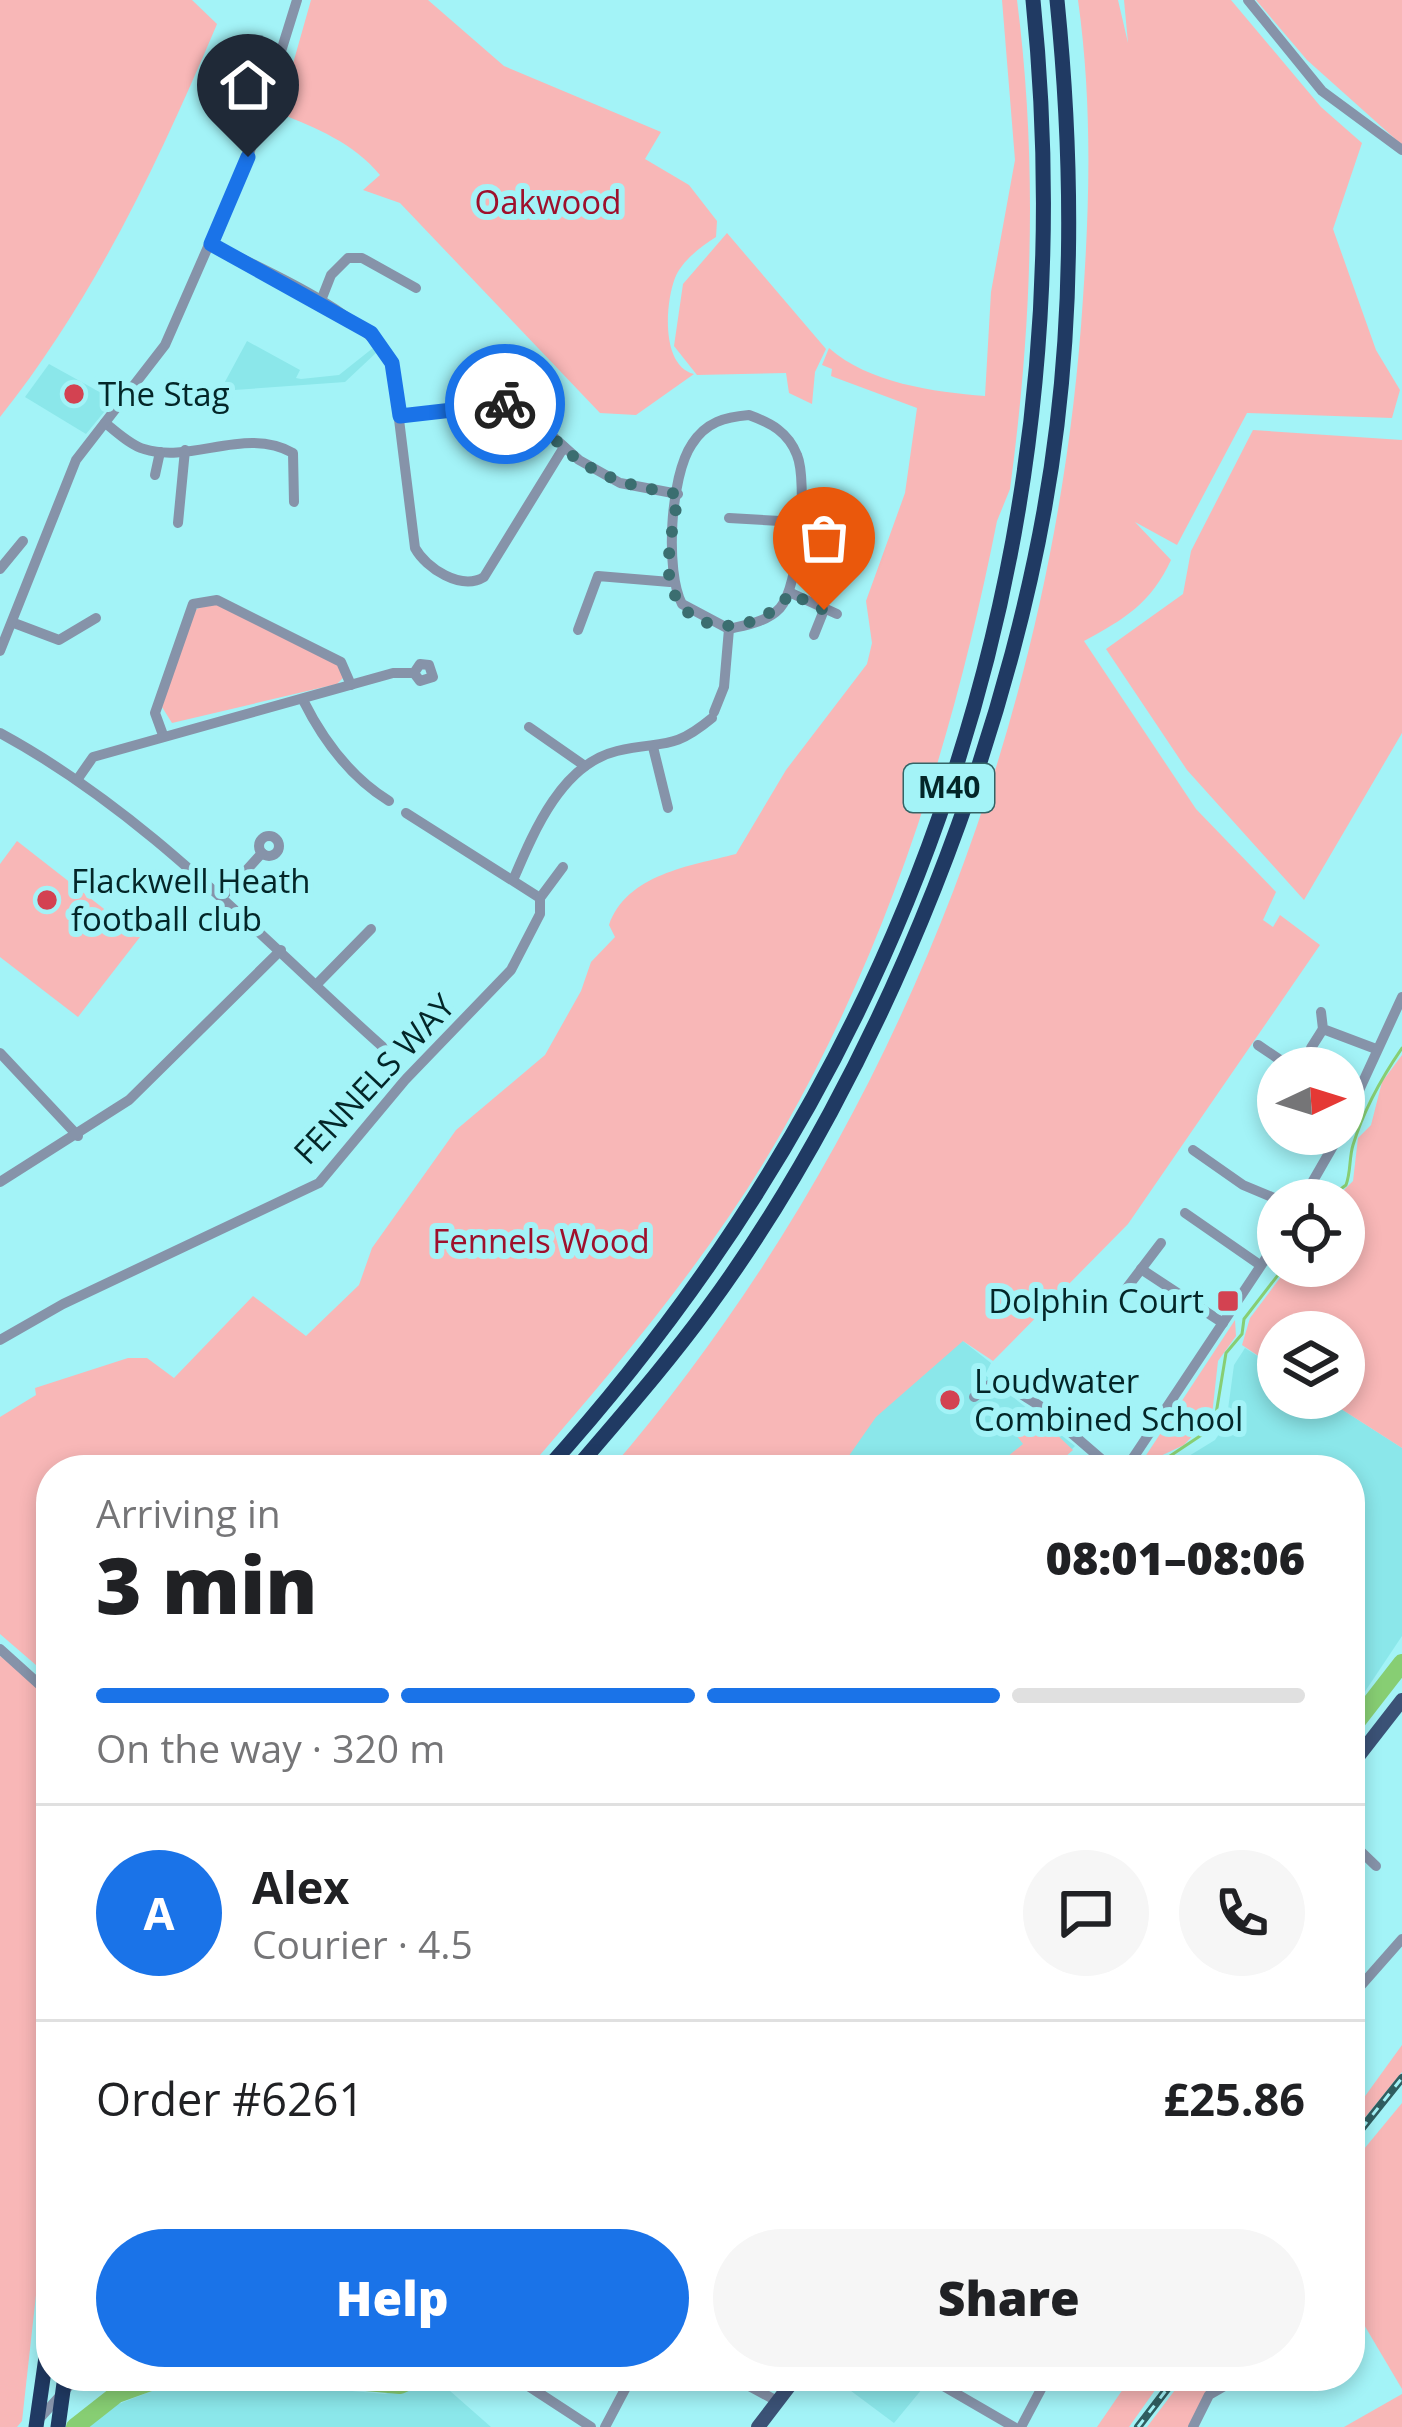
<!DOCTYPE html>
<html lang="en">
<head>
<meta charset="utf-8">
<style>
	:root { --surface:#fff; --page:#f6f6f6; --text:#202124; --muted:#757577; --line:#e0e0e0; --accent:#1a73e8 }
	body { margin:0; font-family:"Open Sans",sans-serif; background:var(--page); color:var(--text); height:100vh; display:flex; flex-direction:column; font-size:45px; white-space:nowrap }
	* { box-sizing:border-box; margin:0 }
	p { font-size:39px; color:var(--muted) }
	.icon { flex:none; width:66px; height:66px; fill:none; stroke:currentColor; stroke-width:2; stroke-linecap:round; stroke-linejoin:round }
	.map { position:relative; flex:1; overflow:hidden }
	.details { position:absolute; left:36px; top:1455px; width:1329px; height:936px; display:flex; flex-direction:column; background:var(--surface); border-radius:48px; box-shadow:0 6px 18px #0003 }
	.details>* { flex:none }
	.needle { width:78px; rotate:86deg }
	.tools { position:absolute; left:1257px; top:1047px; display:grid; gap:24px }
	.tools a { display:grid; place-items:center; width:108px; height:108px; border-radius:50%; background:var(--surface); box-shadow:0 6px 18px #0003; font-size:60px }
	.pin { position:absolute; display:grid; place-items:center; width:102px; height:102px; color:#fff; margin:-123px -51px; border-radius:50% 50% 50% 0; rotate:-45deg; box-shadow:0 0 12px #0007 }
	.pin .icon { rotate:45deg }
	.courier { position:absolute; display:grid; place-items:center; width:120px; height:120px; margin:-60px; border:9px solid #1a73e8; border-radius:50%; background:#fff; color:#222; box-shadow:0 3px 15px #0007 }
	.head em { font-style:normal; font-weight:800 }
	.head div { display:flex; flex-direction:column-reverse }
	.head { display:flex; align-items:center; justify-content:space-between; height:204px; padding:0 60px }
	h1 { font-size:78px; font-weight:800; line-height:90px }
	.bar { display:grid; grid-template-columns:repeat(4,1fr); gap:18px 12px; align-content:center; height:144px; padding:0 60px }
	.bar i { height:15px; border-radius:9px; background:var(--line) }
	.bar .on { background:var(--accent) }
	.bar p { grid-column:span 4 }
	.line { display:flex; align-items:center; gap:30px; padding:0 60px; border-top:3px solid var(--line) }
	.line div { flex:1 }
	.round { display:grid; place-items:center; flex:none; width:126px; height:126px; border-radius:63px; background:var(--page) }
	.button { display:flex; gap:24px; margin-top:auto; padding:24px 60px }
	.button a { flex:1; height:138px; border-radius:72px; background:var(--accent); color:#fff; font-size:48px; font-weight:800; line-height:138px; text-align:center }
	.button a+a { background:var(--page); color:var(--text) }
	.map>svg:first-child { display:block }
	.built { fill:#8be7ea }
	.green { fill:#f8b7b7 }
	.lines { fill:none; stroke-linecap:round; stroke-linejoin:round }
	.stream { stroke:#87ce73; stroke-width:3 }
	.river { stroke:#87ce73; stroke-width:18 }
	.minor { stroke:#8693a9; stroke-width:10 }
	.major { stroke:#3b5276; stroke-width:14 }
	.highway { stroke:#203a63; stroke-width:15 }
	.rail-casing { stroke:#2f5e60; stroke-width:8 }
	.rail { stroke:#a3f3f7; stroke-width:3; stroke-dasharray:9; stroke-linecap:butt }
	.highway-bridge { stroke:#203a63; stroke-width:15 }
	.done { stroke:#3b6e70; stroke-width:12; stroke-dasharray:0 21.6 }
	.route { stroke:#1a73e8; stroke-width:15 }
	.poi-dot { fill:#d34251; stroke:#a3f3f7; stroke-width:4.5 }
	.labels { text-anchor:middle; stroke-width:12; stroke-linejoin:round; paint-order:stroke }
	.shield { fill:#a3f3f7; stroke:#336466; stroke-width:3 }
	.shield-label { font-size:30px; font-weight:bold; fill:#032628 }
	.park-label { font-size:33px; fill:#9f102c; stroke:#a3f3f7 }
	.poi-label { font-size:33px; fill:#032628; stroke:#a3f3f7; text-anchor:start }
	.street-label { font-size:33px; fill:#032628; stroke:#a3f3f7 }
</style>
</head>
<body>
<div class="map">
<svg width="1402" height="2427" viewBox="0 0 1402 2427">
	<rect width="100%" height="100%" fill="#a3f3f7"/>
	<g class="built">
		<path d="M247,341l53,29 -4,8 5,1 38,-4 34,-27 4,4 -32,30 -125,9z"/>
		<path d="M49,364l65,36 -28,34 -61,-37z"/>
		<path d="M954,1334l37,29 -6,12 90,71 -23,24h-247z"/>
		<path d="M1245,1348l33,21v29h46l78,50v188l-52,78v-244h-184l49,-30 11,-16 8,-59z"/>
		<path d="M190,2376l195,18 48,-18 58,51h-403l23,-20z"/>
		<path d="M831,2376h90l6,7 -33,40z"/>
	</g>
	<g class="green">
		<path d="M0,0h192l25,24c-59,139 -123,275 -217,393z"/>
		<path d="M311,0h117l76,66 157,66 -16,27 44,26 28,36 -1,16c-15,9 -35,25 -41,41 -10,26 -14,88 19,96l-58,41 -36,-2 -200,-210 -37,-13 17,-15c-26,-32 -64,-47 -101,-62z"/>
		<path d="M1002,0h15c21,164 15,326 -7,489l-13,32c-42,212 -106,419 -213,607 -69,123 -165,236 -257,342h-476v208l-51,-44v-217l36,-22 -1,-7 93,-30h19l27,20 79,-82 53,40 53,-51 13,-37 84,-118 89,-75 36,-64 10,-29 24,-25 -6,-12c18,-51 81,-59 127,-71l50,-84 81,-106 5,-21 -6,-42 39,-108 12,-85 -86,-32 1,-7 -10,-4 7,-17c39,35 105,44 156,48l6,-104 24,-132z"/>
		<path d="M1078,0h40l10,43 -4,-43h107l90,107 41,36 -29,86 43,121 24,40 -8,28 -145,-5 -70,132 -42,-23 36,38c-20,43 -46,59 -87,81l112,168 80,83 -13,28 10,7 7,-12 40,30 -192,279 -135,137 -30,-20 -87,76 -37,53h-229c279,-324 446,-746 473,-1172 7,-100 9,-198 -5,-298z"/>
		<path d="M1256,0h146v145l-95,-85z"/>
		<path d="M727,233l99,116 -11,23 -3,32 -23,-11 -3,-20 -89,2 -23,-29 9,-62z"/>
		<path d="M1253,430l149,10v293l-98,167 -117,-130 -81,-121 77,-55 8,-43z"/>
		<path d="M210,601l133,65 2,10 -8,8 -165,39 -10,-16 32,-96z"/>
		<path d="M17,841l123,96 -62,80 -78,-60v-93z"/>
		<path d="M1402,1055v393l-78,-50h20v-66h-66v37l-36,-24 8,-27 39,-52h55v-66h-10l19,-19 5,-43 13,-13 11,-43z"/>
		<path d="M1235,1320l1,16 -18,25 -6,54 -28,30 -45,21z"/>
		<path d="M1031,1410l42,40 -23,20h-59l32,-26 -13,-17z"/>
		<path d="M0,1656l51,37v525l-10,32 -19,171 -5,6h-17z"/>
		<path d="M1402,2045v27l-52,64v-19z"/>
		<path d="M1402,2103v286l-52,-88v-135z"/>
		<path d="M1132,2376h33l-36,51h-32z"/>
		<path d="M1194,2376h18l-5,10 14,-2 -31,43h-43l37,-49 20,12z"/>
		<path d="M1402,2394v33h-58z"/>
	</g>
	<g class="lines">
		<g class="stream">
			<path d="M1326,1200l20,-15c5,-13 3,-27 7,-40 10,-33 29,-68 49,-97"/>
			<path d="M1149,1470l54,-36 12,-14 11,-67 16,-19 2,-15 41,-53"/>
		</g>
		<g class="river">
			<path d="M1350,1730l52,-67"/>
			<path d="M298,2376l102,9 20,-9"/>
			<path d="M75,2427l42,-33 50,-18"/>
		</g>
		<g class="minor">
			<path d="M1248,0l74,91 80,59"/>
			<path d="M211,244c54,26 152,68 181,119l23,185c11,20 46,43 69,29l80,-130"/>
			<path d="M320,303l11,-28 17,-17h14l54,30"/>
			<path d="M749,415c22,8 39,17 48,40 11,26 2,133 -17,153 -13,14 -34,17 -51,21l-47,-25c-17,-32 -12,-128 10,-160 14,-22 33,-27 57,-29z"/>
			<path d="M400,416l106,-11 25,12 48,43 41,23 58,11"/>
			<path d="M105,423c11,8 25,22 39,26 48,15 101,-23 149,4l1,49"/>
			<path d="M155,475l5,-23"/>
			<path d="M800,508l54,4"/>
			<path d="M729,518l69,4"/>
			<path d="M178,523l7,-73"/>
			<path d="M0,569l23,-28"/>
			<path d="M791,593l46,21"/>
			<path d="M14,623l45,17 37,-22"/>
			<path d="M578,630l20,-54 72,6"/>
			<path d="M814,635l10,-25"/>
			<path d="M0,651l76,-191 89,-115 85,-194 47,-151"/>
			<path d="M303,700c20,40 47,77 86,101"/>
			<path d="M714,712l10,-25 5,-58"/>
			<path d="M529,727l56,39"/>
			<path d="M0,733c149,81 259,204 384,315"/>
			<path d="M163,735l-8,-22 38,-109 24,-4 124,62 10,23"/>
			<path d="M653,747l15,61"/>
			<path d="M77,780l16,-23 300,-84h21l6,-9 9,1 4,12 -13,4 -6,-8"/>
			<path d="M406,813l134,85"/>
			<circle cx="269" cy="846" r="10"/>
			<path d="M514,878c20,-47 48,-114 103,-127 46,-11 54,1 95,-33"/>
			<path d="M224,895l38,-42"/>
			<path d="M540,898l23,-31"/>
			<path d="M317,984l54,-55"/>
			<path d="M1321,1012l2,17 53,20"/>
			<path d="M1258,1045l34,23"/>
			<path d="M1311,1048l12,-19"/>
			<path d="M0,1053l78,83"/>
			<path d="M1344,1123l58,-126"/>
			<path d="M1193,1150l50,35 36,15"/>
			<path d="M0,1182l129,-82 152,-150"/>
			<path d="M1302,1200l38,-66"/>
			<path d="M1185,1213l75,52"/>
			<path d="M1141,1269l82,54"/>
			<path d="M1126,1289l35,-46"/>
			<path d="M0,1340l63,-36 256,-121 86,-103 106,-110 29,-56v-16"/>
			<path d="M974,1397l23,-18 43,27 74,64"/>
			<path d="M1125,1470l153,-230"/>
			<path d="M0,1649l51,46"/>
			<path d="M1350,1841l26,25"/>
			<path d="M1350,1998l52,-59"/>
			<path d="M1350,2313h1"/>
			<path d="M513,2376l78,51"/>
			<path d="M731,2376l46,25"/>
			<path d="M926,2376l88,51"/>
			<path d="M40,2418l38,-42"/>
			<path d="M605,2427l27,-51"/>
			<path d="M1021,2427l27,-51"/>
			<path d="M1193,2427l16,-32 33,-19"/>
		</g>
		<g class="major">
			<path d="M1350,1767l52,-67"/>
			<path d="M758,2427l39,-51"/>
		</g>
		<g class="highway">
			<path d="M546,1470c370,-410 543,-920 487,-1470"/>
			<path d="M575,1470c45,-53 91,-105 132,-161 175,-237 315,-591 350,-884 17,-140 14,-286 0,-425"/>
		</g>
		<defs>
			<g id="rail">
				<path d="M1350,2143l52,-65"/>
				<path d="M1138,2427l39,-51"/>
			</g>
		</defs>
		<use href="#rail" class="rail-casing"/>
		<use href="#rail" class="rail"/>
		<g class="highway-bridge">
			<path d="M36,2427l15,-105"/>
			<path d="M58,2427l7,-51"/>
		</g>
	</g>
	<g class="lines">
		<path class="done" d="M505,404c31,8 49,40 75,57 31,21 62,27 98,33 -3,26 -13,62 -8,87 14,61 92,54 120,12l34,17"/>
		<path class="route" d="M248,157l-37,87 160,89 21,30 8,53 105,-12"/>
	</g>
	<g class="poi-dot">
		<circle cx="74" cy="394" r="12"/>
		<circle cx="47" cy="900" r="12"/>
		<rect x="1216" y="1289" width="24" height="24" rx="6"/>
		<circle cx="950" cy="1400" r="12"/>
	</g>
	<g class="labels">
		<rect class="shield" x="904" y="764" width="90" height="48" rx="9"/>
		<g class="shield-label">
			<text x="949" y="798">M40</text>
		</g>
		<g class="park-label">
			<text x="548" y="214">Oakwood</text>
			<text x="541" y="1253">Fennels Wood</text>
		</g>
		<g class="poi-label">
			<text x="98" y="406">The Stag</text>
			<text x="71" y="893">Flackwell Heath<tspan x="71" dy="38">football club</tspan></text>
			<text x="1204" y="1313" text-anchor="end">Dolphin Court</text>
			<text x="974" y="1393">Loudwater<tspan x="974" dy="38">Combined School</tspan></text>
		</g>
		<g class="street-label">
			<text transform="translate(374 1079) rotate(-47)" y="12">FENNELS WAY</text>
		</g>
	</g>
</svg>
<div class="tools">
<a><svg class="needle" viewBox="-14 -14 28 28"><path d="M0-13l5 13h-10z" fill="#e53935"/><path d="M0 13l5-13h-10z" fill="#757577"/></svg></a>
<a><svg class="icon" aria-label="locate" viewBox="0 0 24 24"><circle cx="12" cy="12" r="6"/><path d="M12 2v4M12 18v4M2 12h4M18 12h4"/></svg></a>
<a><svg class="icon" aria-label="layers" viewBox="0 0 24 24"><path d="M12 4l9 5-9 5-9-5zM3 14l9 5 9-5"/></svg></a>
</div>
<div class="pin" style="left:824px;top:610px;background:#ea580c"><svg class="icon" aria-label="bag" viewBox="0 0 24 24"><path d="M5 8h14l-1 12H6zM9 8a3 3 0 0 1 6 0"/></svg></div>
<div class="pin" style="left:248px;top:157px;background:#1f2937"><svg class="icon" aria-label="home" viewBox="0 0 24 24"><path d="M3 11l9-7 9 7M6 9v11h12V9"/></svg></div>
<div class="courier" style="left:505px;top:404px"><svg class="icon" aria-label="bike" viewBox="0 0 24 24"><circle cx="6" cy="16" r="4"/><circle cx="18" cy="16" r="4"/><path d="M6 16l4-8h5l3 8M10 8l3 8H6M13 5h3"/></svg></div>
<section class="details">
<div class="head"><div><h1>3 min</h1><p>Arriving in</p></div><em>08:01–08:06</em></div>
<div class="bar"><i class="on"></i><i class="on"></i><i class="on"></i><i></i><p>On the way · 320 m</p></div>
<div class="line" style="height:216px"><b class="round" style="background:var(--accent);color:#fff">A</b><div><b>Alex</b><p>Courier · 4.5</p></div><a class="round"><svg class="icon" aria-label="chat" viewBox="0 0 24 24"><path d="M4 5h16v11H9l-5 4z"/></svg></a><a class="round"><svg class="icon" aria-label="phone" viewBox="0 0 24 24"><path d="M5 4h4l2 5-3 2q2 4 5 5l2-3 5 2v4C11 20 4 13 5 4z"/></svg></a></div>
<div class="line" style="height:156px"><div>Order #6261</div><b>£25.86</b></div>
<div class="button"><a>Help</a><a>Share</a></div>
</section>
</div>
</body>
</html>
